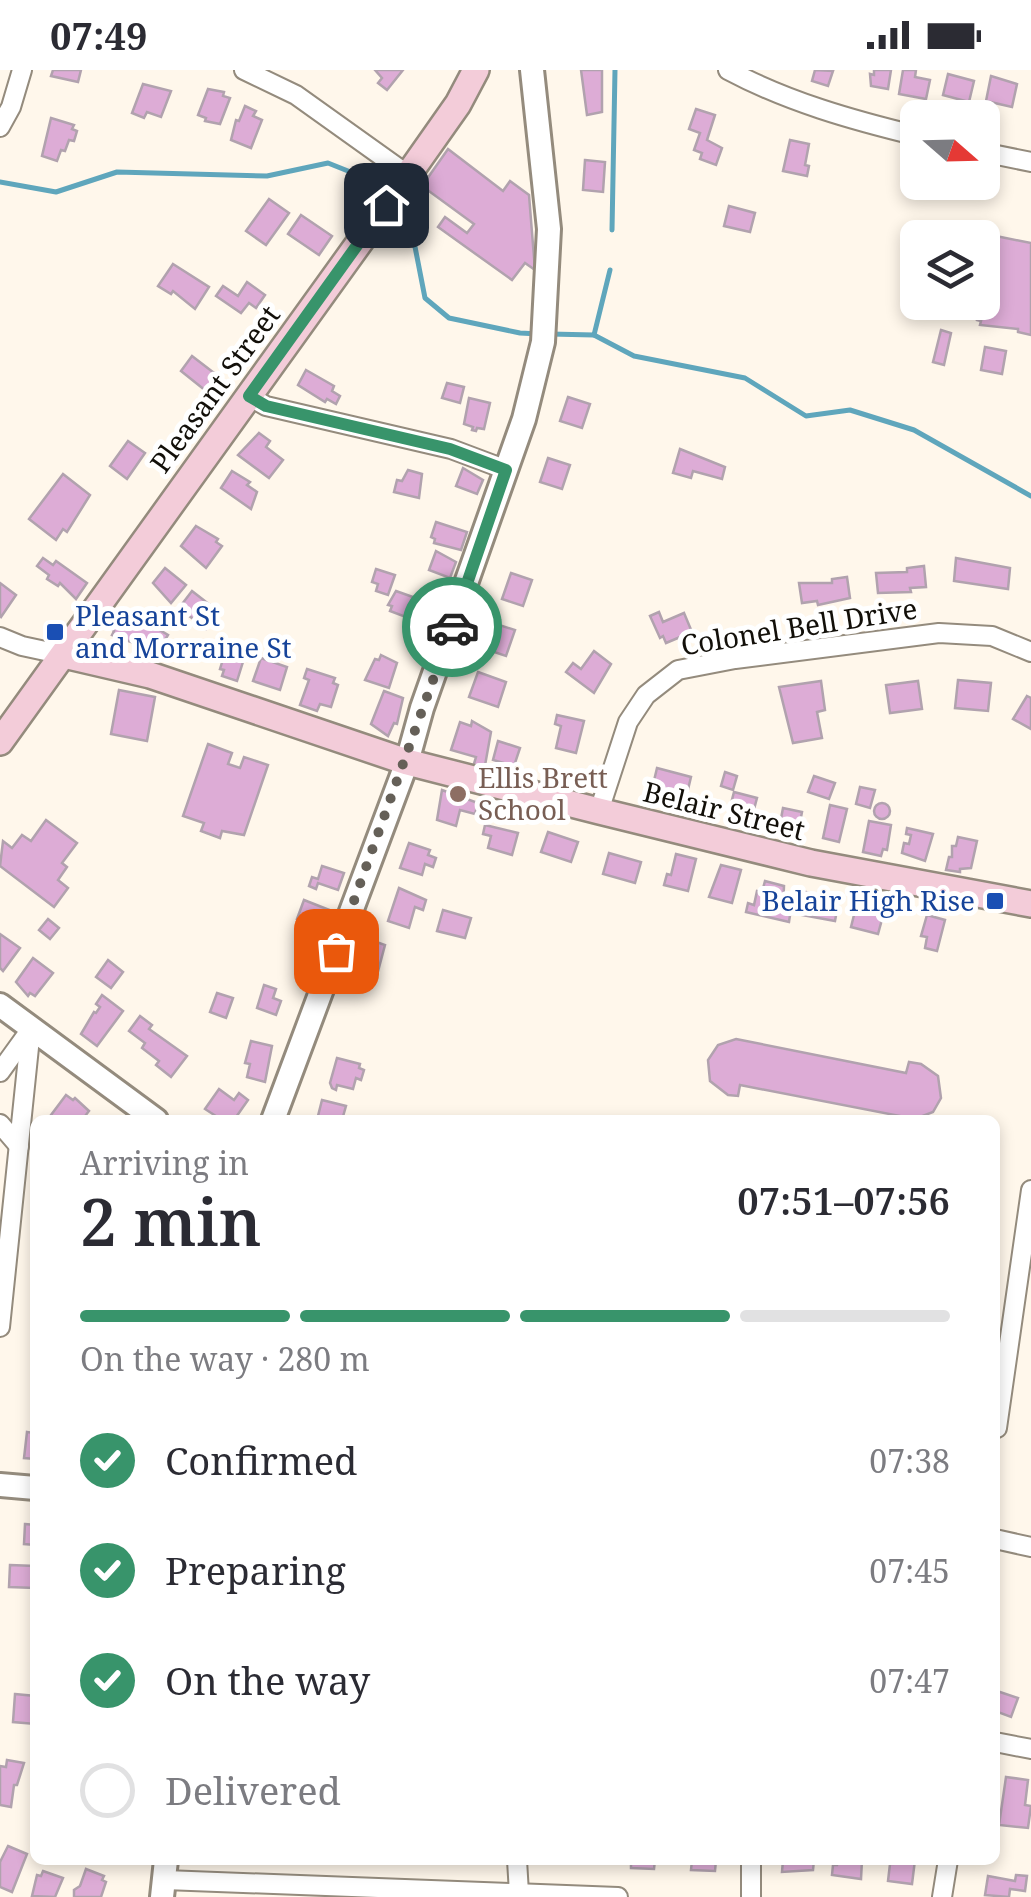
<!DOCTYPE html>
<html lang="en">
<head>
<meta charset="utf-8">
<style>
	:root { --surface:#fff; --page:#f2f2f3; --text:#2b2b33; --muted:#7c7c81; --line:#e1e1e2; --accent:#38946b }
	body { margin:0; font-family:"Noto Serif",serif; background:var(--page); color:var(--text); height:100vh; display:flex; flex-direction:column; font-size:38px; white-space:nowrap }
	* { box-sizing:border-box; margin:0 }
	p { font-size:32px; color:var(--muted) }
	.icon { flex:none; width:55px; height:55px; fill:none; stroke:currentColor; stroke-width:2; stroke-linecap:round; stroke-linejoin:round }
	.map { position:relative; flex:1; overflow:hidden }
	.side { position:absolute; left:30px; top:1045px; width:970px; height:750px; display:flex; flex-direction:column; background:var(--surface); border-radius:15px; box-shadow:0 5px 15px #0003 }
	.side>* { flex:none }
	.needle { width:65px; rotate:110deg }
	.tools { position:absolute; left:900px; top:30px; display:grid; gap:20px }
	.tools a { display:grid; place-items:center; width:100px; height:100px; border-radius:15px; background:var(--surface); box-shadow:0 5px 15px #0003; font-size:50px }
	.pin { position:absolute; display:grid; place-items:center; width:85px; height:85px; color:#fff; margin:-42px; border-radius:20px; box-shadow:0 5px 15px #0006 }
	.courier { position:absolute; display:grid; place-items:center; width:100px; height:100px; margin:-50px; border:8px solid #38946b; border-radius:50%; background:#fff; color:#222; box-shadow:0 2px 12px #0007 }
	.summary em { font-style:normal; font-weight:600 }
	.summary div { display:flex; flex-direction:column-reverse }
	.summary { display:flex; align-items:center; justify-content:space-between; height:170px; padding:0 50px }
	h1 { font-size:65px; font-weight:600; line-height:75px }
	.bar { display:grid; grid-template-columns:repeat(4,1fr); gap:15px 10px; align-content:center; height:120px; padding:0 50px }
	.bar i { height:12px; border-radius:8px; background:var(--line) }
	.bar .current { background:var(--accent) }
	.bar p { grid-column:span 4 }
	ol { padding:0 50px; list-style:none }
	li { display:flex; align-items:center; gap:30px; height:110px }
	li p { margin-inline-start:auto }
	li .icon { padding:10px; border-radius:50%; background:var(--accent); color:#fff; stroke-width:4 }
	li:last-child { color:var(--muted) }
	li i { width:55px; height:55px; border:5px solid var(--line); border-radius:50% }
	.status { display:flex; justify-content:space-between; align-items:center; height:70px; padding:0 50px; background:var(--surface); direction:ltr }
	.status svg { height:28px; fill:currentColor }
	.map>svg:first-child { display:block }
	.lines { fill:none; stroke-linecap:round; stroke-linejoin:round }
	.stream { stroke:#5fa6bc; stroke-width:5 }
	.building { fill:#ddacd6; stroke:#b1a2ae; stroke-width:2.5 }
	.minor-casing { stroke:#948b7d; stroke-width:22 }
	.tertiary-casing { stroke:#948b7d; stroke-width:28 }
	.secondary-casing { stroke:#948b7d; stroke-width:30 }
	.minor { stroke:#fff; stroke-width:18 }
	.tertiary { stroke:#fff; stroke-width:22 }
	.secondary { stroke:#f3ccd9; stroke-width:25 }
	.done { stroke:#656058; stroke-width:10; stroke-dasharray:0 18 }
	.route { stroke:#38946b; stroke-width:12 }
	.transit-dot { fill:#1a4fb4; stroke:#fff; stroke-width:4 }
	.education-dot { fill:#8d6e63; stroke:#fff; stroke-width:4 }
	.labels { text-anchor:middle; stroke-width:10; stroke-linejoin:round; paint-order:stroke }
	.street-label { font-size:28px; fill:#120f09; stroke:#fff }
	.transit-label { font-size:28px; fill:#164399; stroke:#fff; text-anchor:start }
	.education-label { font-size:28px; fill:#785e54; stroke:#fff; text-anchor:start }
</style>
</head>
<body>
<div class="status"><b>07:49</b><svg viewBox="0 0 49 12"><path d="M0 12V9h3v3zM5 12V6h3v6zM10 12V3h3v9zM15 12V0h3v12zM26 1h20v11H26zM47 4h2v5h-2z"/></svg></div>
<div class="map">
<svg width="1031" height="1827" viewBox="0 0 1031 1827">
	<rect width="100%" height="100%" fill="#fff7eb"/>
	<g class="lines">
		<g class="stream">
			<path d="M0,112l56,10 61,-20 150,4 61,-13 45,18 12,11"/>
			<path d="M396,134l13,12 16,82 24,20 71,15 19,1"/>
			<path d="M612,160l3,-160"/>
			<path d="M550,264l44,1 16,-65"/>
			<path d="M594,265l40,21 111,22 61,38 44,-6 64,20 117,66"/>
		</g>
	</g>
	<g class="building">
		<path d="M53,0h28l-3,12 -27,-6z"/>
		<path d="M375,0h28l-16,20 -9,-7 4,-5z"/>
		<path d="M581,0h21v42l-15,3z"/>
		<path d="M815,0l18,1 -5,15 -16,-5z"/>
		<path d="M874,0h17l-3,19 -17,-3 -1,-12 4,1z"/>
		<path d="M903,0h13l-1,7 15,3 -4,19 -27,-5z"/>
		<path d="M948,4l26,7 -5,21 -26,-7z"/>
		<path d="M991,6l26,8 -5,23 -26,-6z"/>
		<path d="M143,14l28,7 -10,26 -14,-5 -3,6 -12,-5z"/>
		<path d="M208,19l16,3 -1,4 7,2 -10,26 -15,-3 1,-3 -8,-3z"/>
		<path d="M245,36l11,5 -3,5 9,4 -11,28 -20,-8 5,-20 3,1z"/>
		<path d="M696,39l19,6 -8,25 15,8 -6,17 -16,-6 2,-6 -8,-3 6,-17 -11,-4z"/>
		<path d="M51,48l23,7 -2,4 5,2 -3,10 -5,-1 -4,11 -4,-1 -4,11 -15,-5z"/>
		<path d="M790,70l19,4 -4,21 4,1 -2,10 -24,-5z"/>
		<path d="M448,79l55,42 7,-10 19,14 6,75 -10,-7 -13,17 -74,-53 7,-10 22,16 7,-9 -52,-38z"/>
		<path d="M585,90l20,2 -2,30 -20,-2z"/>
		<path d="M269,129l20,14 -23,32 -20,-14z"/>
		<path d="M729,136l26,7 -5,19 -26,-6z"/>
		<path d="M301,145l31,21 -13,19 -31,-21z"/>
		<path d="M991,165l40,8v92l-13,-3v-3l-38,-4 1,-4 -4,-1z"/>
		<path d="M173,194l36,23 -14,22 -22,-18 -2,3 -13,-8z"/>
		<path d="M247,212l18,13 -9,13 -7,-5 -8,10 -25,-17 7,-10 15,10z"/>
		<path d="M941,260l10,3 -7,32 -11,-3z"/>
		<path d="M985,277l21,4 -4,23 -21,-4z"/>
		<path d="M192,286l26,20 -12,15 -25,-20z"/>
		<path d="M306,300l28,16 -2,5 8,5 -4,8 -9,-5 -2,3 -27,-17z"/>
		<path d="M447,313l17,4 -4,16 -18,-5z"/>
		<path d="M568,327l22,7 -8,24 -22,-7z"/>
		<path d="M469,328l21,5 -6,26 -7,-1 -1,3 -4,-1 1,-3 -9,-3z"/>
		<path d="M259,363l11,8 -4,6 17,13 -14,18 -31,-23z"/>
		<path d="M128,371l17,12 -18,26 -17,-13z"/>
		<path d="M680,379l45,18 -3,12 -29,-8 -2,7 -18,-5z"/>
		<path d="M548,388l22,7 -8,24 -22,-7z"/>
		<path d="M463,398l20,12 -6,14 -21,-8z"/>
		<path d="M408,400l14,4 -3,24 -25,-6 3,-12 5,1z"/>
		<path d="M232,401l18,11 -3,3 10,7 -6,17 -30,-21z"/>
		<path d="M63,404l27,21 -23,37 -4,-3 -7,11 -27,-21z"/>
		<path d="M436,452l31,10 -6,18 -27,-7 1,-4 -4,-2z"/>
		<path d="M196,456l22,13 -2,3 6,4 -16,22 -25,-22z"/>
		<path d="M436,481l20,11 -6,16 -21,-8z"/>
		<path d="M43,488l10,7 3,-4 31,22 -11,16 -16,-16 -2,3 -11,-7 2,-4 -12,-9z"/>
		<path d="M956,488l54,10 -2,21 -54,-8z"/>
		<path d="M924,496l2,21 -16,1 1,4 -33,1 -2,-20 31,-1v-4z"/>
		<path d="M165,498l21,17 -15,18 -18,-20z"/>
		<path d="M376,499l19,6 -7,20 -12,-4 2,-7 -6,-2z"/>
		<path d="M511,503l21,7 -9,26 -21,-7z"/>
		<path d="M847,507l3,21 -32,7 -1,-4 -15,2 -3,-20h33v-4z"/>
		<path d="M0,513l16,12 -15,22 -1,-1z"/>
		<path d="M192,521l27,21 -13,17 -27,-21z"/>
		<path d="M396,521l31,11 -8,20 -29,-11 2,-5 -4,-1z"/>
		<path d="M123,538l45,27 -10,17 -24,-14 -3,4 -19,-7 2,-4 -3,-2z"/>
		<path d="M659,542l4,10 21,-9 8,19 -26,11 -3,-7 -3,2 -10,-22z"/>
		<path d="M496,548l4,2 -1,5 16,5 -9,26 -21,-7z"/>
		<path d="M228,573l19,6 -10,32 -15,-5 2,-6 -4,-1z"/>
		<path d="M594,581l17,13 -17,29 -28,-21 7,-9 8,6z"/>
		<path d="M381,585l16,8 -8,25 -24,-8 10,-21 4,1z"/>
		<path d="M261,588l26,9 -7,23 -27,-9z"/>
		<path d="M307,599l28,9 -2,5 5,2 -7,22 -11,-3 -3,7 -17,-6 9,-25 -5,-2z"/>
		<path d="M478,602l28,10 -8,25 -29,-10z"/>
		<path d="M958,610l33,3 -3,28 -33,-3z"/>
		<path d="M821,611l4,29 -8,2 5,26 -29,5 -14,-56z"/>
		<path d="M918,611l4,28 -32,4 -4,-28z"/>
		<path d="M119,620l36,7 -8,44 -36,-7z"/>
		<path d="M384,621l19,7 -6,26 -3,-1 -6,13 -17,-12z"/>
		<path d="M1027,626l4,2v31l-18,-10z"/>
		<path d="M557,645l27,6 -8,32 -20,-5 5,-22 -6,-2z"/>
		<path d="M472,651l19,11 -7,39 -11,-4 3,-10 -25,-7 9,-28 11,4z"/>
		<path d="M498,671l22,7 -6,18 -21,-6z"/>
		<path d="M208,674l24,9 -4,11 12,4 4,-11 24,8 -24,70 -22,-4 -2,7 -19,-7 3,-8 -21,-7z"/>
		<path d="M657,698l34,9 -5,21 -34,-9z"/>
		<path d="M725,702l12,4 -4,14 -12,-4z"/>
		<path d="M814,706l21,7 -6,16 -21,-7z"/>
		<path d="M860,717l15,3 -5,18 -14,-4z"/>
		<path d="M442,720l36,13 -3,11 -15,-4 -4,16 -19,-6z"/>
		<path d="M734,722l23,6 -5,19 -23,-6z"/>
		<circle cx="882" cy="741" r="8"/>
		<path d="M830,735l17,4 -8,33 -16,-4z"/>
		<path d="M783,738l19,4 -4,21 -19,-4z"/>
		<path d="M46,750l31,23 -15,20 5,4 -9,13 10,8 -14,19 -54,-41 3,-25 9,7 10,-13 9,6z"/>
		<path d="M869,751l22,4 -4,25 -4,-1 -2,7 -18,-4z"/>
		<path d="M485,755l33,8 -6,22 -24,-7 3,-12 -8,-2z"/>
		<path d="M907,758l26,6 -8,27 -23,-8 2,-10 5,1 2,-9 -5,-1z"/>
		<path d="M548,762l30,10 -7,20 -30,-10z"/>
		<path d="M958,767l19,4 -6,27 -11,1v3l-14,-2 3,-13h3v-11h4z"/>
		<path d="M409,773l21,7 -2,5 8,3 -3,9 -8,-3 -3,11 -22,-7z"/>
		<path d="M609,783l32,9 -6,21 -32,-9z"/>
		<path d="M676,784l20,5 -8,32 -24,-6 3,-11 4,1z"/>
		<path d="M721,795l20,5 -9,33 -23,-6z"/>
		<path d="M322,796l22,7 -6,17 -20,-7 -2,6 -7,-3 3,-9 6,2z"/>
		<path d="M765,811l19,5 -1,21 8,2 -2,13 -43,-10 2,-9 6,2 3,-14 5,1z"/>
		<path d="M399,818l27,12 -3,10 -8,-3 -6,21 -21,-7z"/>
		<path d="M806,822l33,7 -4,22 -33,-6z"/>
		<path d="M304,830l28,11 -8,20 -24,-4 3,-6 -6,-2z"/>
		<path d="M857,833l27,9 -6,22 -27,-7z"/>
		<path d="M443,840l28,8 -6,20 -28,-7z"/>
		<path d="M927,845l18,5 -8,31 -12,-3 2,-11 -6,-1z"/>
		<path d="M48,849l11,9 -9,11 -11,-9z"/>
		<path d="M0,864l20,14 -17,23 -3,-3z"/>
		<path d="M368,869l17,6 -8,30 -16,-6z"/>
		<path d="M33,888l20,15 -18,23 -5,-3 -2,3 -12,-14z"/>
		<path d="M108,890l15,12 -12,16 -15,-11z"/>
		<path d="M264,915l12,4 -3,9 8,3 -5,14 -19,-7z"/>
		<path d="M217,923l16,5 -7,20 -16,-6z"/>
		<path d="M102,925l21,16 -26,35 -16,-12 13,-22 2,1 4,-6 -4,-3z"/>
		<path d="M140,946l12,9 -3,4 38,27 -16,21 -15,-12 3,-4 -17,-13 3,-5 -16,-12z"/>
		<path d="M736,969l170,34 3,-11 12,2 17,12 3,22 -8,14 -18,7 -175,-34 -2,11 -10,-1 -18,-14 -2,-21 10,-15z"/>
		<path d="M251,971l21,5 -7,36 -18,-5 3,-13 -5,-1z"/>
		<path d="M337,988l23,6 -1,4 5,2 -3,10 -5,-2 -3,11 -16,-4 -1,5 -4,-2 -2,-5z"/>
		<path d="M219,1019l15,11 5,-7 9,7 -14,20h-12l-17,-11z"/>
		<path d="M66,1025l7,5 2,-2 14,13 -7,9h-24l-7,-5z"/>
		<path d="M322,1030l24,6 -4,14h-25z"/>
		<path d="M27,1362l8,1v26l-11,-1z"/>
		<path d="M25,1454l10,1v20l-11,-1z"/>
		<path d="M10,1495l25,1v22l-26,-1z"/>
		<path d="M997,1621l21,7 -7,19 -16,-6z"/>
		<path d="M15,1624l20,2v28l-22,-2z"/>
		<path d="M7,1690l17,3 -7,22h-3l-3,22 -11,-2v-39l6,1z"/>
		<path d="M1006,1707l22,3 -3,25 6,1 -3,22 -29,-3z"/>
		<path d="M8,1776l19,8 -15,38 -12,-5v-25z"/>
		<path d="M631,1790h24l-1,9 -23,-1z"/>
		<path d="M692,1790h24l-1,11 -24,-1z"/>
		<path d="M783,1790h31l-1,10 -31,2z"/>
		<path d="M838,1790h24l-1,19 -29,-4 1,-10h4z"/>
		<path d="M909,1790h6l-3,24 -24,-3 2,-17 19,-1z"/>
		<path d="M86,1799l18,7 -2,4 4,2 -5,15h-27v-7l6,-4z"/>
		<path d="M43,1801l20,7 -8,19 -23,-1 5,-21 4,1z"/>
		<path d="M1016,1805l11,1 -2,15 -15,-2 -1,8 -24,-2 3,-19 27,5z"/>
	</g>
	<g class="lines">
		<defs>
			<g id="minor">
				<path d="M244,0l52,25 112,80"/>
				<path d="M728,0c60,32 124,50 190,66"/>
				<path d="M0,57l11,-20 11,-37"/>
				<path d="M982,82l49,10"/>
				<path d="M249,326l17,10 185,43 56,21"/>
				<path d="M0,567l22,9 42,9"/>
				<path d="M599,741l29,-89 18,-27 32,-25 57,-11 204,-26 53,3 39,16"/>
				<path d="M0,1002l31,-43"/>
				<path d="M0,1054l19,22"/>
				<path d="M0,1257l31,-299"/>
				<path d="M997,1358l34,-238"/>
				<path d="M995,1469l36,8"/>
				<path d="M995,1672l36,7"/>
				<path d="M517,1790l2,33"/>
				<path d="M751,1790v37"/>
				<path d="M165,1810l453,17"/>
				<path d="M942,1827l6,-37"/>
			</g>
			<g id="tertiary">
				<path d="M0,935l156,115"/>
				<path d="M273,1050l134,-358 15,-54 102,-289 19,-77 6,-113 -17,-159"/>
				<path d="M0,1415l35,3"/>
				<path d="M162,1827l4,-37"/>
			</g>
			<g id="secondary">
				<path d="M64,585l86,20 257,87 192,49 212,52 220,41"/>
				<path d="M0,672l408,-567 50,-71 18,-34"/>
			</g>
		</defs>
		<use href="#minor" class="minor-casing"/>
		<use href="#tertiary" class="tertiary-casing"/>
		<use href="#secondary" class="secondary-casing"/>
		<use href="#minor" class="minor"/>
		<use href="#tertiary" class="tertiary"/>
		<use href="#secondary" class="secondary"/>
	</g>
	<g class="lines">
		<path class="done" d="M336,881l116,-324"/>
		<path class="route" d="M386,135l-137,191 17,10 184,43 56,21 -54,157"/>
	</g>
	<g class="transit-dot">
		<rect x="45" y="552" width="20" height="20" rx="5"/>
		<rect x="985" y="821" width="20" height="20" rx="5"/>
	</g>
	<circle class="education-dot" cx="458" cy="724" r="10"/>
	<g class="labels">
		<g class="street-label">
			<text transform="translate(215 319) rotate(-54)" y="10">Pleasant Street</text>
			<text transform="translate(799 557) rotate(-9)" y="10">Colonel Bell Drive</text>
			<text transform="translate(724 741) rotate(14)" y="10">Belair Street</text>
		</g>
		<g class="transit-label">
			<text x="75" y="556">Pleasant St<tspan x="75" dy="32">and Morraine St</tspan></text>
			<text x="975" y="841" text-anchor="end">Belair High Rise</text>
		</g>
		<g class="education-label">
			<text x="478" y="718">Ellis Brett<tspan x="478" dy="32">School</tspan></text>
		</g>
	</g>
</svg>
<div class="tools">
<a><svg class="needle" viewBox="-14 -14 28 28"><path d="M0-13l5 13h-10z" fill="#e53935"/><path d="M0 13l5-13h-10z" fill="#7c7c81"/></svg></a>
<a><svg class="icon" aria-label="layers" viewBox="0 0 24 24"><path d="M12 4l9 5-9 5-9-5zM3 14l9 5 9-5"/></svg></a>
</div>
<div class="pin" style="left:336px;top:881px;background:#ea580c"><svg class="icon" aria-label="bag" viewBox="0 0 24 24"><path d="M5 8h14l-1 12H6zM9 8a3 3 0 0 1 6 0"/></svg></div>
<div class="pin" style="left:386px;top:135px;background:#1f2937"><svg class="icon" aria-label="home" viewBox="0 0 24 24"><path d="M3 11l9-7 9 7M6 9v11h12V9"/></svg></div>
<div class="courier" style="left:452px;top:557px"><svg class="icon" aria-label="car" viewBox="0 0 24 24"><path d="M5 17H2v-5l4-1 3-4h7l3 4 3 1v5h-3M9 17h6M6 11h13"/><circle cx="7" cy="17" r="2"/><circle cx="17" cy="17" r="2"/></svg></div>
<section class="side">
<div class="summary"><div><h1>2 min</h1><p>Arriving in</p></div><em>07:51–07:56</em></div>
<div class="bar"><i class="current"></i><i class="current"></i><i class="current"></i><i></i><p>On the way · 280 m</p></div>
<ol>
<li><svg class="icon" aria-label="check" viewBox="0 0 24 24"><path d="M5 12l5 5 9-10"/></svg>Confirmed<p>07:38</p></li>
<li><svg class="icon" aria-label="check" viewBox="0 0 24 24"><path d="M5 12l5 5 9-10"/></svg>Preparing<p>07:45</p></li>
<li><svg class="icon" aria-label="check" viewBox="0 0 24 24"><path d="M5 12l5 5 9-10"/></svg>On the way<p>07:47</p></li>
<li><i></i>Delivered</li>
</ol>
</section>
</div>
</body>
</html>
